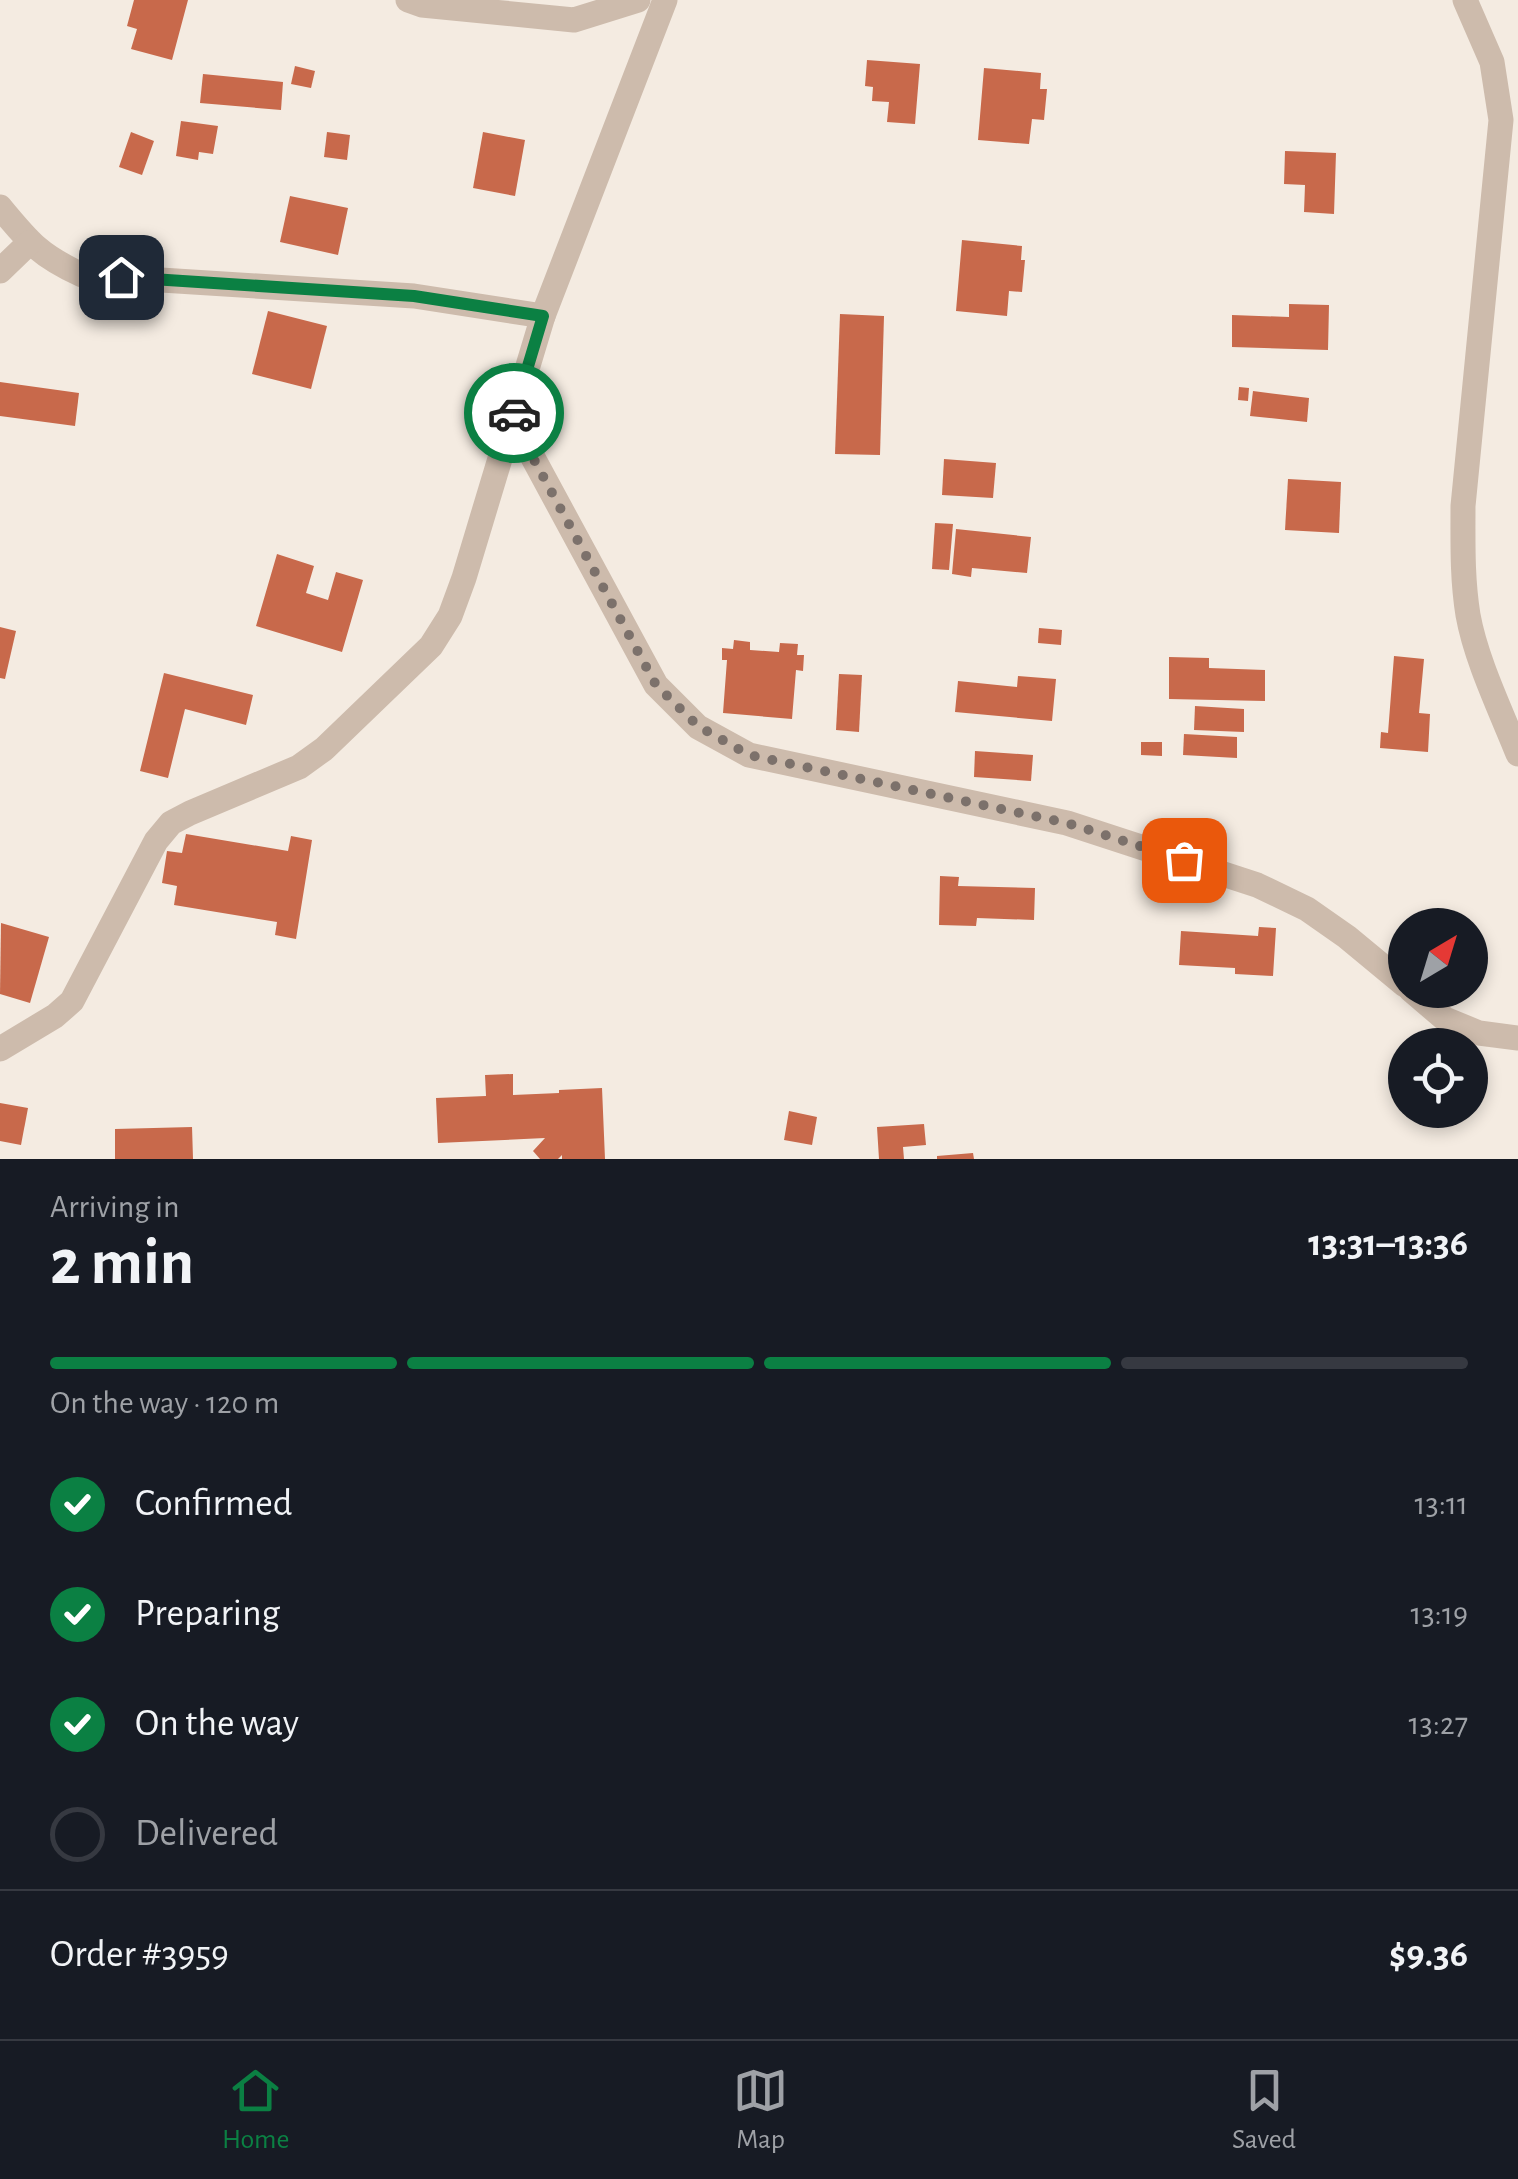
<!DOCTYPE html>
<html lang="en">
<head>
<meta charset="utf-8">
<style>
	:root { --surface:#171b24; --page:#242831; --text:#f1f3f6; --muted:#9ea1a6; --line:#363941; --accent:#0b8043 }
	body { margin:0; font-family:"Alegreya Sans",sans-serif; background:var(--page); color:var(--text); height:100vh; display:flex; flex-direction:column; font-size:38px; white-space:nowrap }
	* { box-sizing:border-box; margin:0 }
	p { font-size:32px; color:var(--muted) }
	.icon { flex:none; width:55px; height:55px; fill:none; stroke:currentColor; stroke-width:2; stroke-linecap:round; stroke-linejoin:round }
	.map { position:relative; height:1159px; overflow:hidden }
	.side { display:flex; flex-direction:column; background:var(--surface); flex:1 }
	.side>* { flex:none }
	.needle { width:65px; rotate:38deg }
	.controls { position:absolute; left:1388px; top:908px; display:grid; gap:20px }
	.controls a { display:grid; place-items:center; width:100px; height:100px; border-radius:50%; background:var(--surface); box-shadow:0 5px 15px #0003; font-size:50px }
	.pin { position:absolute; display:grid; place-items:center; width:85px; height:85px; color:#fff; margin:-42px; border-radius:20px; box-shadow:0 5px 15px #0006 }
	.courier { position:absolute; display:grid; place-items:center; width:100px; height:100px; margin:-50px; border:8px solid #0b8043; border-radius:50%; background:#fff; color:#222; box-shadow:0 2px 12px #0007 }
	.head em { font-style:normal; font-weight:600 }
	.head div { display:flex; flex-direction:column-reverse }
	.head { display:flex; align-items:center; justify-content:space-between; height:170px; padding:0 50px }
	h1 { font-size:65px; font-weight:600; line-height:75px }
	.bar { display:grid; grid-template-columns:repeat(4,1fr); gap:15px 10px; align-content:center; height:120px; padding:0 50px }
	.bar i { height:12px; border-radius:8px; background:var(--line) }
	.bar .active { background:var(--accent) }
	.bar p { grid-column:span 4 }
	.line { display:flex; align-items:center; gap:25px; padding:0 50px; border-top:2px solid var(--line) }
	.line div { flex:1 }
	ol { padding:0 50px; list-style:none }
	li { display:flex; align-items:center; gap:30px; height:110px }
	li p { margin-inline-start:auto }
	li .icon { padding:10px; border-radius:50%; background:var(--accent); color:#fff; stroke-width:4 }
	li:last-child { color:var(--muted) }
	li i { width:55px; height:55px; border:5px solid var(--line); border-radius:50% }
	.tab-bar { display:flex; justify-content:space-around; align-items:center; height:140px; border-top:2px solid var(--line); background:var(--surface); font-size:28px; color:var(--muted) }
	.tab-bar a { display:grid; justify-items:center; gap:5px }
	.tab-bar .active { color:var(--accent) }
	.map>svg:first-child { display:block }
	.building { fill:#c8694b }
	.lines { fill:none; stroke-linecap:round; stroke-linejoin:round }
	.minor { stroke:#cdbbac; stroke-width:25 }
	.done { stroke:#7c716b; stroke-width:10; stroke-dasharray:0 18 }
	.route { stroke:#0b8043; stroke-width:12 }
</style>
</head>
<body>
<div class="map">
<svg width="1518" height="1159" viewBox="0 0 1518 1159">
	<rect width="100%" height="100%" fill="#f4ebe1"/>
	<g class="building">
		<path d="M134,0h54l-16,60 -41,-11 6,-20 -10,-3z"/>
		<path d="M867,60l53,4 -5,60 -28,-2 2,-20 -17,-1 1,-14 -8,-1z"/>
		<path d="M295,66l20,5 -4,17 -20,-4z"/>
		<path d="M984,68l57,5 -1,16h7l-3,31 -12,-1 -3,25 -51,-4z"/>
		<path d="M203,74l80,8 -2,28 -81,-7z"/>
		<path d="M181,121l37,5 -5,28 -14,-2 -1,8 -22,-4z"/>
		<path d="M131,132l23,9 -12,34 -23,-8z"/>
		<path d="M327,132l23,3 -3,25 -23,-3z"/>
		<path d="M483,132l42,8 -10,56 -42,-8z"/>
		<path d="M1285,151l51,2 -2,61 -30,-2 1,-27 -21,-1z"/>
		<path d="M290,196l58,12 -10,47 -58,-13z"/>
		<path d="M962,240l60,6 -1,14h4l-3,32 -13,-1 -2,25 -51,-5z"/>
		<path d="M1289,304l40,1 -1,45 -96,-3v-32l57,2z"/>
		<path d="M268,311l59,15 -16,63 -59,-15z"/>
		<path d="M840,314l44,2 -4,139 -45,-1z"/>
		<path d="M0,382l79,11 -4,33 -75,-10z"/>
		<path d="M1239,387l10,1 -1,13 -10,-1z"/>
		<path d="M1253,391l56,7 -2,24 -57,-6z"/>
		<path d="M944,459l52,4 -3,35 -51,-3z"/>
		<path d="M1288,479l53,3 -2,51 -54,-3z"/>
		<path d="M935,523l18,1 -4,46 -17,-1z"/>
		<path d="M956,529l75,8 -4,36 -55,-5 -1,9 -19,-3z"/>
		<path d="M277,554l37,12 -8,27 22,7 8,-28 27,8 -21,72 -86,-26z"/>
		<path d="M0,627l16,4 -11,48 -5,-1z"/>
		<path d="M1039,628l23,2 -1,15 -23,-2z"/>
		<path d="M734,640l16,2v8l29,2 1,-9 18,1 -1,11h7l-1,16 -7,-1 -4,49 -69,-6 4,-53h-5v-12l11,1z"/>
		<path d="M1394,656l30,3 -5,54 11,1 -2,38 -48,-4 1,-16 7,1z"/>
		<path d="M1169,657l40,1v10l56,2v31l-96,-2z"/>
		<path d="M164,673l89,22 -7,30 -61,-16 -17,69 -28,-7z"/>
		<path d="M839,674l23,1 -3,57 -23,-2z"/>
		<path d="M1018,676l38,3 -4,42 -97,-9 3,-31 59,6z"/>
		<path d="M1195,706l49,3v23l-50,-2z"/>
		<path d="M1184,734l53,3v21l-54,-3z"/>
		<path d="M1141,742h21v14l-21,-1z"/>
		<path d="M975,751l58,4 -2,26 -57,-4z"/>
		<path d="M186,834l102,17 3,-15 21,4 -16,99 -21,-4 2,-13 -103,-17 3,-19 -15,-3 5,-32 15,2z"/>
		<path d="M940,876l19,1 -1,9 77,2 -1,32 -57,-2 -1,8 -37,-1z"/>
		<path d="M1,923l48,14 -19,66 -30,-9z"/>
		<path d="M1259,927l17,1 -3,48 -38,-2v-6l-56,-3 2,-34 77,5z"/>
		<path d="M513,1074v21l46,-2v-3l43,-2 3,71h-43v-4l-4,4h-18l-7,-8 12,-13 -107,5 -2,-45 50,-2 -1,-21z"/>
		<path d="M0,1103l28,5 -7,37 -21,-4z"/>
		<path d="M789,1111l28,6 -5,28 -28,-5z"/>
		<path d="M924,1124l2,21 -23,2 1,12h-25l-2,-32z"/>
		<path d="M192,1127l1,32h-78v-30z"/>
		<path d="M973,1153l1,6h-37v-3z"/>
	</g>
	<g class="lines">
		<g class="minor">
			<path d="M408,0l14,5 152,15 64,-20"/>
			<path d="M1465,0l27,62 9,58 -38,386c0,37 -1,72 5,109 8,45 33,96 50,139"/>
			<path d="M0,207c29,35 39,48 82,68l332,21 129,20"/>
			<path d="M0,271l29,-28"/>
			<path d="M512,419l144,266 42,42 51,28 318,68 190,62 50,24 40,28 58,48"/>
			<path d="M1411,990l34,29 34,14 39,5"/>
			<path d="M0,1049l55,-33 17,-15 84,-160 15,-18 19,-10 109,-46 25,-18 107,-103 19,-30 14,-38 79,-262 122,-316"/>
		</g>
	</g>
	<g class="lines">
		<path class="done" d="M514,413l-2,6 144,266 42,41 51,29 318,68 117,37"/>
		<path class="route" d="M121,277l293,19 129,20 -29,97"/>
	</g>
</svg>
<div class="controls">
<a><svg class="needle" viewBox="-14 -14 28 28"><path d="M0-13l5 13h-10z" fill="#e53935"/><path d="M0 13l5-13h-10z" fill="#9ea1a6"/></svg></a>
<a><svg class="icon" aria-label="locate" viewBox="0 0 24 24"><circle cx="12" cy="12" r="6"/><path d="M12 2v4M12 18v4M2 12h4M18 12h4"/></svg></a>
</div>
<div class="pin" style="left:1184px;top:860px;background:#ea580c"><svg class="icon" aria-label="bag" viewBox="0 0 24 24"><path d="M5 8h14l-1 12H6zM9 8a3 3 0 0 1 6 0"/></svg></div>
<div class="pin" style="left:121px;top:277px;background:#1f2937"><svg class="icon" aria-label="home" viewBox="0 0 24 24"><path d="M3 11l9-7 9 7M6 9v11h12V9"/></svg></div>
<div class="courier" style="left:514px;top:413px"><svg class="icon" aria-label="car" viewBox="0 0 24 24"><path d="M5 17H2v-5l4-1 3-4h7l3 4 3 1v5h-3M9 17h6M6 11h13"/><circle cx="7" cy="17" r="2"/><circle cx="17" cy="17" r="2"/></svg></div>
</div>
<section class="side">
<div class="head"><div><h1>2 min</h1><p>Arriving in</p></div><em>13:31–13:36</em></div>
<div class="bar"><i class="active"></i><i class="active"></i><i class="active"></i><i></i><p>On the way · 120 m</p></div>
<ol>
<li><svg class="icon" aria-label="check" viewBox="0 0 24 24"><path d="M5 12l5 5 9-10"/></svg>Confirmed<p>13:11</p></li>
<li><svg class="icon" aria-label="check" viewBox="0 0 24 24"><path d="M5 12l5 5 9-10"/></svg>Preparing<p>13:19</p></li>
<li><svg class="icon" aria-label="check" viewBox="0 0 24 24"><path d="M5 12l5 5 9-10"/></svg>On the way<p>13:27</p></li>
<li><i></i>Delivered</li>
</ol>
<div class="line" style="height:130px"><div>Order #3959</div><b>$9.36</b></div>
</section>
<nav class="tab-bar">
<a class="active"><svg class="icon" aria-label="home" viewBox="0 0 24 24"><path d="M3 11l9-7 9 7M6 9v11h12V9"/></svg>Home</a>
<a><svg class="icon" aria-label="map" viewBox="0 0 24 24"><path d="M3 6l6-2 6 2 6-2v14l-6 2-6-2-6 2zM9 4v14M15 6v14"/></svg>Map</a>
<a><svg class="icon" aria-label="saved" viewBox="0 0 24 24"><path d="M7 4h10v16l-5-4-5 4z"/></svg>Saved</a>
</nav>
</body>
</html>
